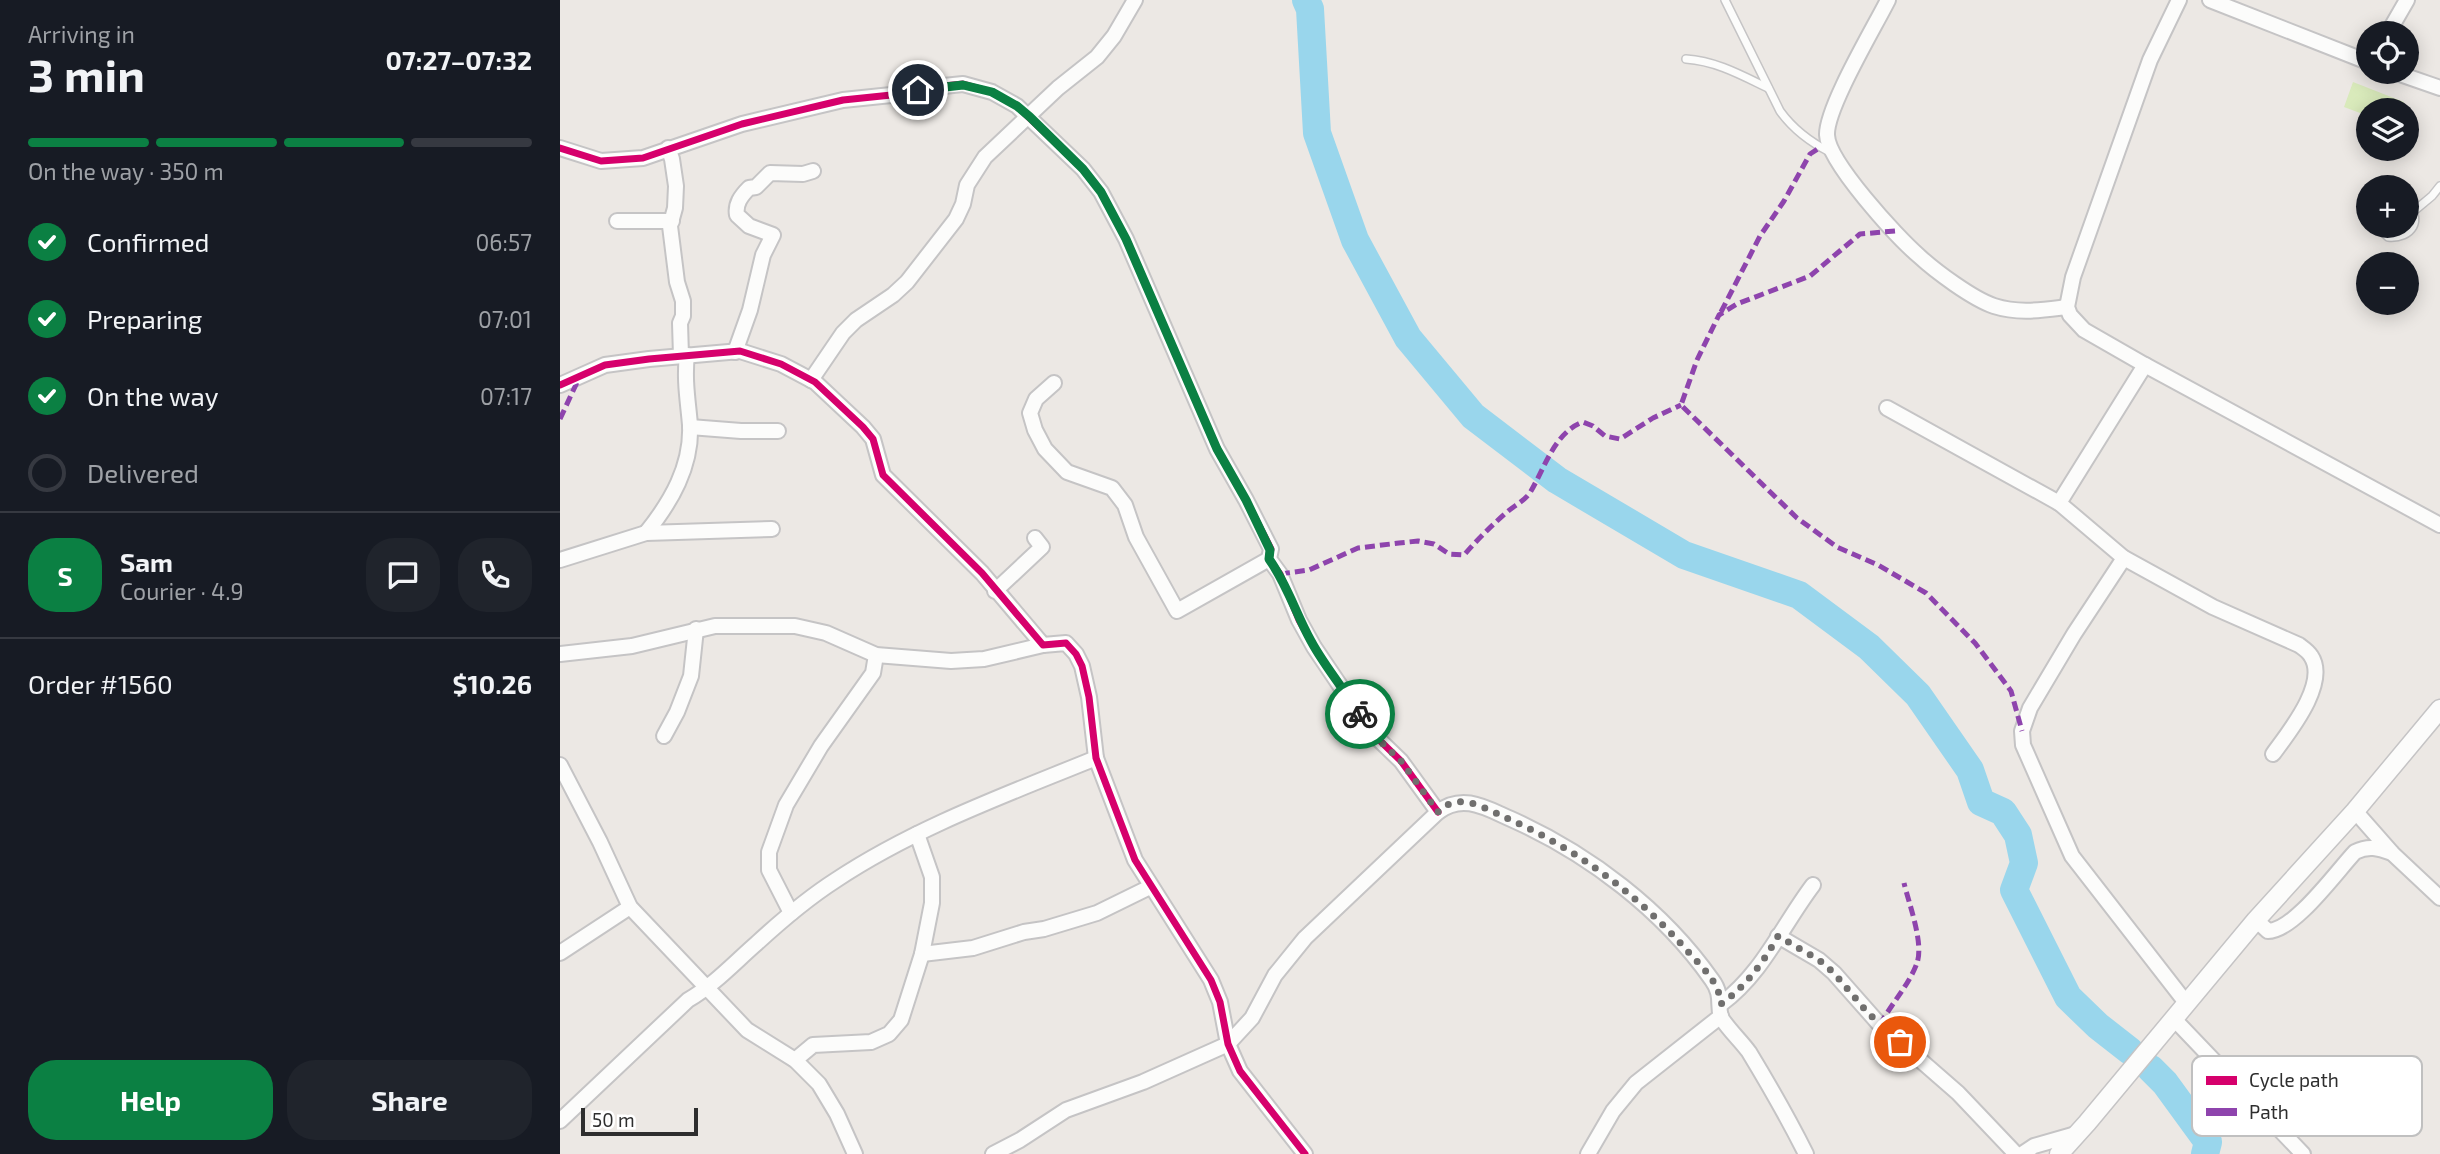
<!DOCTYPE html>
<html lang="en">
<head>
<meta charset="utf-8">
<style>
	:root { --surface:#171b24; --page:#20242c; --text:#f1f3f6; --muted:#9ea1a6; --line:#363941; --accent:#0b8043 }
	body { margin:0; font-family:"Exo 2",sans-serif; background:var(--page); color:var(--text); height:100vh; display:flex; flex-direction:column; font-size:26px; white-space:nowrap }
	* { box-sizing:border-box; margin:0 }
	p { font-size:23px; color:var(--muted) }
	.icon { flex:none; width:38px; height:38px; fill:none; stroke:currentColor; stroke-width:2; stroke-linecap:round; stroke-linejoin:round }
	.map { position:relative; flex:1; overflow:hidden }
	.details { display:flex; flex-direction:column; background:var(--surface); width:560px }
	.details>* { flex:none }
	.controls { position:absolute; left:1796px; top:21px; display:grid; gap:14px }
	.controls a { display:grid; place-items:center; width:63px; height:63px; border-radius:50%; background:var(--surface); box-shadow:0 4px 18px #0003; font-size:35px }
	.scale { position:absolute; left:21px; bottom:18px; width:117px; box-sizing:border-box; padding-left:7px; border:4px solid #2e2e2e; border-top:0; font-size:19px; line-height:24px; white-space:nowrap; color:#2e2e2e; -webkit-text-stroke:5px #fff; paint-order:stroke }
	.pin { position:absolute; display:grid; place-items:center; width:60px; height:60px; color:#fff; margin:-30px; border:4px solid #fff; border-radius:50%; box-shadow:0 2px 7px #0007 }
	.courier { position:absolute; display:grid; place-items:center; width:70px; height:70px; margin:-35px; border:5px solid #0b8043; border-radius:50%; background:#fff; color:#222; box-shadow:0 2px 9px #0007 }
	.headline em { font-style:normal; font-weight:700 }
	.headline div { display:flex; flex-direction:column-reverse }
	.headline { display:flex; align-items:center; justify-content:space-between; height:119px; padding:0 28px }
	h1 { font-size:46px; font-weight:700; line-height:52px }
	.bar { display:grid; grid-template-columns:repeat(4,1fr); gap:10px 7px; align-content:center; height:84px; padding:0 28px }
	.bar i { height:9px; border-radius:5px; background:var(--line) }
	.bar .active { background:var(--accent) }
	.bar p { grid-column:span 4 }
	.line { display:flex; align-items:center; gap:18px; padding:0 28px; border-top:2px solid var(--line) }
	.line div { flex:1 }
	.round { display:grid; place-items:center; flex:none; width:74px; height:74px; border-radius:28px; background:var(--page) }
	ol { padding:0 28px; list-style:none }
	li { display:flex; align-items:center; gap:21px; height:77px }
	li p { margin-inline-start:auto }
	li .icon { padding:7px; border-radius:50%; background:var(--accent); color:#fff; stroke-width:4 }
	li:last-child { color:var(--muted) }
	li i { width:38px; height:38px; border:4px solid var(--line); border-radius:50% }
	.primary-button { display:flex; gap:14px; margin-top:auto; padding:14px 28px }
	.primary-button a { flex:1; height:80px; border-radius:28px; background:var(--accent); color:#fff; font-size:28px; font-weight:700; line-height:80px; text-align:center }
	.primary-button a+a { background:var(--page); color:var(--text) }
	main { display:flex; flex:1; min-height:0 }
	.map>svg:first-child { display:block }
	.pitch { fill:#d9eabb }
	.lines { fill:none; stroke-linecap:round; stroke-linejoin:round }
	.river { stroke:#99d6ec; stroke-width:28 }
	.service-casing { stroke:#c5c4c5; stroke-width:10 }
	.minor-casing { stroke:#c5c4c5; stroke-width:18 }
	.tertiary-casing { stroke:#c5c4c5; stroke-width:21 }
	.service { stroke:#fcfcfb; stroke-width:7 }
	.minor { stroke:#fcfcfb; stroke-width:14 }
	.tertiary { stroke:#fcfcfb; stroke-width:18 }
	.quiet { stroke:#8e44ad; stroke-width:5; stroke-dasharray:10 5; stroke-linecap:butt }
	.cycleway-casing { stroke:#fff; stroke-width:11 }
	.cycleway { stroke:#d6006c; stroke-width:7 }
	.done { stroke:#706f6e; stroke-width:7; stroke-dasharray:0 12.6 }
	.route { stroke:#0b8043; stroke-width:9 }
	.key { fill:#fff; stroke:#c0c0c0; stroke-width:2 }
	.key-label { font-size:19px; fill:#2e2e2e }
</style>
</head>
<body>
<main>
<section class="details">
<div class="headline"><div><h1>3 min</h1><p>Arriving in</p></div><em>07:27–07:32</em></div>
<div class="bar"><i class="active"></i><i class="active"></i><i class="active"></i><i></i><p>On the way · 350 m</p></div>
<ol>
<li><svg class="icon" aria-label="check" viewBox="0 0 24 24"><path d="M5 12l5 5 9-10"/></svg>Confirmed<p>06:57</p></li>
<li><svg class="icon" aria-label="check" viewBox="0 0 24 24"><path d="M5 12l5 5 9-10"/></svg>Preparing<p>07:01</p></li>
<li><svg class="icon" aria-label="check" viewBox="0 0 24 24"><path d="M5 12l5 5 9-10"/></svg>On the way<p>07:17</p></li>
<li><i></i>Delivered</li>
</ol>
<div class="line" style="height:126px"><b class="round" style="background:var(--accent);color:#fff">S</b><div><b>Sam</b><p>Courier · 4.9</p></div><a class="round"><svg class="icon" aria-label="chat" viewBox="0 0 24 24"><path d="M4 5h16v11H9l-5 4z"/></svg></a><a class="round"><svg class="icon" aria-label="phone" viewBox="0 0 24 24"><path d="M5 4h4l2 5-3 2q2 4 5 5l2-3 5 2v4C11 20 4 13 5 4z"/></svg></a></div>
<div class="line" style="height:91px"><div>Order #1560</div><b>$10.26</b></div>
<div class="primary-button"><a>Help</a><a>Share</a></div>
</section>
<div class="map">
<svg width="1880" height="1154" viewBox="0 0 1880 1154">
	<rect width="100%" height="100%" fill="#ece8e4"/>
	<path class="pitch" d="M1793,82l51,20 -3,8h-33v6l-24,-9z"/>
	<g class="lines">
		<g class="river">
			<path d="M746,0l4,9 7,124 38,107 53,98 65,78 84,64 127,75 115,40 70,52 49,48 52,75 11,32 22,10 15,23 6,28 -10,27 54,107 30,29 32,25"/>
			<path d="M1591,1069l14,14 43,59 -3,12"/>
		</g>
		<defs>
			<g id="service">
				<path d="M1165,0l55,111c13,18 30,31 50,41"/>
				<path d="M1126,59c30,2 55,16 82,29"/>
				<path d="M1854,211l18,-15 8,-10"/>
				<path d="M1817,226l11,11c24,2 36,-17 18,-36"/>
			</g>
			<g id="minor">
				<path d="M1328,0c-14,28 -62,108 -61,135 1,27 70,102 92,121 16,15 54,43 75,50 25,8 48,4 73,1"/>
				<path d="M1619,0l-29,60 -77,217 -6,30 3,8 14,15 61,35 295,160"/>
				<path d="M1650,0l158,62"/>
				<path d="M1828,33l19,-33"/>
				<path d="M1834,72l46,16"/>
				<path d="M0,148l41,13 42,-3 99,-34 101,-24 58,-6 33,-7 29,-3 29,8 25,14 66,63 18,23 25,47 91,210 29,51 25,49 -2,10 11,15 19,46 15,27 58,86 29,28 37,51"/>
				<path d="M108,148l4,11 4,27 -1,22 -5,18 7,56 6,19v15l-3,7 1,33"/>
				<path d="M57,221h55"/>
				<path d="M175,352l15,-42 13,-55 10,-20 -24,-9 -12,-11c-2,-11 4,-19 12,-27l7,-1 14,-14 33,1 10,-3"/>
				<path d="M251,380l32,-47 13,-13 37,-25 14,-13 49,-63 7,-15 4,-19 18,-28 73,-69 39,-31 17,-21 21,-36"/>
				<path d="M494,383l-18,16 -6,14 5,17 10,19 22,23 45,16 13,17 11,32 41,74 92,-52"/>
				<path d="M0,385l45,-20 44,-6 91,-8 41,13 34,18 48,45 10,12 10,36 99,98 61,72 23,-2 10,11 6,12 7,31 7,61 39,102 76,120 9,22 8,42 12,27 65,83"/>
				<path d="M1327,408l172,95 65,55 89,49 86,38c4,3 9,6 12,11 18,27 -22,76 -38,98"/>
				<path d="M130,427l51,4h37"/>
				<path d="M1499,503l86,-138"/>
				<path d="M86,533c25,-31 46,-67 44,-108 -2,-24 -6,-45 -3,-70"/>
				<path d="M1564,558l-50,76 -44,74 -8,23 1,14 49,111 115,148"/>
				<path d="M0,560l86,-27 126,-4"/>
				<path d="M435,591l47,-44 -7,-9"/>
				<path d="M0,654l72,-8 83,-20h80l31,7 50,22 75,6 33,-2 59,-14"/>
				<path d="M104,736l13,-24 14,-36 5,-47"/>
				<path d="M0,765l40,77 30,65 117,123 48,30 24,24 18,30 18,40"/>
				<path d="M1795,811l37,42 48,45"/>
				<path d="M231,913l-22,-43v-18l17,-47 35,-59 52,-73 3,-18"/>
				<path d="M1696,920l12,11c26,0 69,-60 87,-79 14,-7 23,-4 37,1"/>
				<path d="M1218,936l41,24 15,13 46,52 78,68 58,61"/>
				<path d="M0,953l70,-46"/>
				<path d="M362,954l51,-6 51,-16 20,-3 53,-16 53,-26"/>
				<path d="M1161,1004c42,-31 61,-78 92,-119"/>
				<path d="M1614,1019l129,135"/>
				<path d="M235,1060l18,-15 58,-3 18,-8 12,-14 21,-66 10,-51v-26l-15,-43"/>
				<path d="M0,1121l128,-121c26,-15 46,-37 69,-57 25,-23 51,-45 79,-63 80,-53 172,-86 260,-122"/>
				<path d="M433,1154l27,-14 46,-30 77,-28 85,-38 24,-26 23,-43 30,-37 133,-126c25,-19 48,-4 73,7 78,35 152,91 201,161 12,16 4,28 10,39 8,12 19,22 27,33 20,33 40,68 57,102"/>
				<path d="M1028,1154l25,-43 23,-28 85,-67"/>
				<path d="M1462,1154l12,-8 42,-12"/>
			</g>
			<path id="tertiary" d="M1499,1154l28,-31 169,-203 99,-109 85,-102"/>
		</defs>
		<use href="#service" class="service-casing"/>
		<use href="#minor" class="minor-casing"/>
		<use href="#tertiary" class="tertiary-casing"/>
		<use href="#service" class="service"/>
		<use href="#minor" class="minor"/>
		<use href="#tertiary" class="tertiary"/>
		<g class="quiet">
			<path d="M1335,231l-35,3 -50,42 -73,28 -18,11 -22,45 -16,45 116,113 40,29 41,18 48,28 49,50 36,48 11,40"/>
			<path d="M1161,312l39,-76 24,-35 26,-47 11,-7"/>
			<path d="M0,419l19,-41"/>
			<path d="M720,574l29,-4 49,-22 41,-5 19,-2 16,3 15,10 15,1c13,-15 27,-29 43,-43 8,-7 19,-12 24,-21 14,-24 24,-59 52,-69l10,4 12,10 15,3 33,-21 28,-13"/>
			<path d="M1320,1025c11,-21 29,-40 37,-62 7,-20 -8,-59 -13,-80"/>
		</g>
		<defs>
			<g id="cycleway">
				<path d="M0,148l41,13 42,-3 99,-34 101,-24 58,-6 33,-7 29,-3 29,8 25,14 66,63 18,23 25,47 91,210 29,51 25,49 -2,10 11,15 19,46 15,27 58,86 29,28 37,51"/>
				<path d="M0,385l45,-20 44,-6 91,-8 41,13 34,18 48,45 10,12 10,36 99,98 61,72 23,-2 10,11 6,12 7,31 7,61 39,102 76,120 9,22 8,42 12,27 65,83"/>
			</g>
		</defs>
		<use href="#cycleway" class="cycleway-casing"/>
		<use href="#cycleway" class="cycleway"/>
	</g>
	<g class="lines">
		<path class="done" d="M800,714l12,19 29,28 37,51c5,-5 11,-9 18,-10 16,-2 33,8 46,14 74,32 136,78 189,139 14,15 28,28 30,49 25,-18 42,-41 57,-68l41,24 15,13 34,40 32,29"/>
		<path class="route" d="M358,90l45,-5 29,7 25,14 13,11 53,52 18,23 25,47 91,210 29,51 24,50 -1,9c18,25 27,55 42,82 14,26 33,48 49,73"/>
	</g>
	<rect x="1632" y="1056" width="230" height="80" rx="10" class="key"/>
	<rect x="1646" y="1076" width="31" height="9" fill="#d6006c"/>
	<rect x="1646" y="1108" width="31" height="8" fill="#8e44ad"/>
	<g class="key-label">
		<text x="1689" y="1087">Cycle path</text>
		<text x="1689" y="1119">Path</text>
	</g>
</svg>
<div class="controls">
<a><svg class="icon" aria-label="locate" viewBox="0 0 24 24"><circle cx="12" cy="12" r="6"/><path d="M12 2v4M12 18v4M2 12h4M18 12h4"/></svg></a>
<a><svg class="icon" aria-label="layers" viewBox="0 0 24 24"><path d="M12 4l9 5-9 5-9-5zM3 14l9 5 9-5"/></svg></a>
<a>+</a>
<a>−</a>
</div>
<div class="scale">50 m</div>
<div class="pin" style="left:1340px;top:1042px;background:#ea580c"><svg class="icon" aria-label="bag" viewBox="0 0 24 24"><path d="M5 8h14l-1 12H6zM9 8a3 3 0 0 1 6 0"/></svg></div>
<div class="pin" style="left:358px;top:90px;background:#1f2937"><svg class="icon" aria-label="home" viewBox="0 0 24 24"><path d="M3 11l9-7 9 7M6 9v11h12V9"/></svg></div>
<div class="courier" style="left:800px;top:714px"><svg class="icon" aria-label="bike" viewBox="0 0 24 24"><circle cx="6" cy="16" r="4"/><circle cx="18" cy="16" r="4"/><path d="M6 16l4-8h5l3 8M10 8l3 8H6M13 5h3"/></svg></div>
</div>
</main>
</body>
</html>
